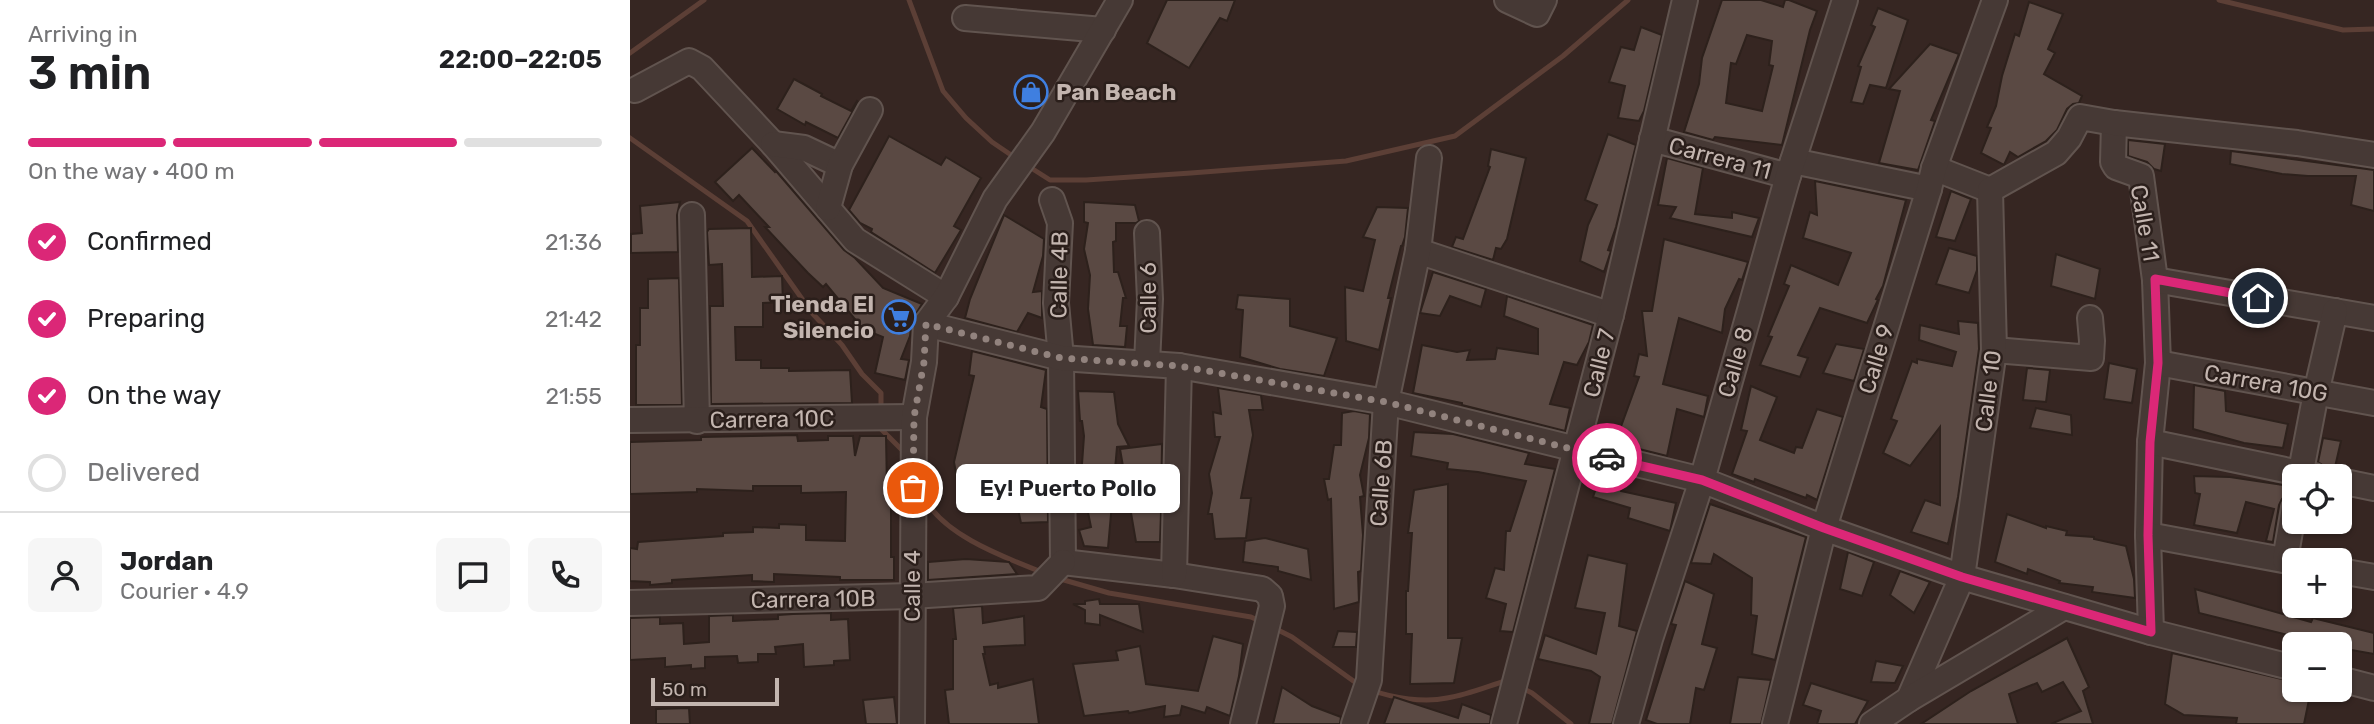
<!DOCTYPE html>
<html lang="en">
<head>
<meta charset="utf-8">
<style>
	:root { --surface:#fff; --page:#f6f6f6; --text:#202124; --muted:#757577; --line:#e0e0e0; --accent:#db2777 }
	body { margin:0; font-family:Rubik,sans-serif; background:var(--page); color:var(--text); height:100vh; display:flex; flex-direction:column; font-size:26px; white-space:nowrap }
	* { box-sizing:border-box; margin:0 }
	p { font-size:23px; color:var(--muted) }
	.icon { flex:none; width:38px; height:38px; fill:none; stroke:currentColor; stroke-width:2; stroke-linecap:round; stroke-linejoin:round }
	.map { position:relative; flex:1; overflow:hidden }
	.panel { display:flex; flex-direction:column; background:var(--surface); width:630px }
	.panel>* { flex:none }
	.fabs { position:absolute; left:1652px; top:464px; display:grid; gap:14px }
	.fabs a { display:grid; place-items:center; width:70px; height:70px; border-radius:10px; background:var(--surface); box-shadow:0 2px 5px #0004; font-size:35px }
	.scale { position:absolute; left:21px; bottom:18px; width:128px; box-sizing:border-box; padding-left:7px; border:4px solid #c3b5af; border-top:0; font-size:19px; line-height:24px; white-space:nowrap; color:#c3b5af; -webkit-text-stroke:5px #2b1f1b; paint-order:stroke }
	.pin { position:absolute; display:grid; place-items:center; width:60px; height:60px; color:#fff; margin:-30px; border:4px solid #fff; border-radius:50%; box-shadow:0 2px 7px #0007 }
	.courier { position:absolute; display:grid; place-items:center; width:70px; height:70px; margin:-35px; border:5px solid #db2777; border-radius:50%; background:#fff; color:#222; box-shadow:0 2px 9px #0007 }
	.bubble { position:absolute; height:49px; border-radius:10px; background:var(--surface); box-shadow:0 2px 5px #0004; font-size:23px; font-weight:600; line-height:49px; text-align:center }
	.overview em { font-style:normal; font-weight:600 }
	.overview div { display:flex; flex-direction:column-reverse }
	.overview { display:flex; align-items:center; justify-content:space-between; height:119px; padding:0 28px }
	h1 { font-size:46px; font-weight:600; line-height:52px }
	.bar { display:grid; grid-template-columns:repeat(4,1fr); gap:10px 7px; align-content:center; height:84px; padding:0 28px }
	.bar i { height:9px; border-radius:5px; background:var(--line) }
	.bar .selected { background:var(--accent) }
	.bar p { grid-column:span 4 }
	.line { display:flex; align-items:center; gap:18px; padding:0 28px; border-top:2px solid var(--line) }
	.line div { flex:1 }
	.round { display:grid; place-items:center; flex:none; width:74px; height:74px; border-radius:10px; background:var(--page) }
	ol { padding:0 28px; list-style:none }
	li { display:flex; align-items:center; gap:21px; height:77px }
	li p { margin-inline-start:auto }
	li .icon { padding:7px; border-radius:50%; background:var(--accent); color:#fff; stroke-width:4 }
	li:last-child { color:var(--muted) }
	li i { width:38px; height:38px; border:4px solid var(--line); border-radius:50% }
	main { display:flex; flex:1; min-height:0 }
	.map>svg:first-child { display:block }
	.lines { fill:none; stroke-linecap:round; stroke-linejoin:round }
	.stream { stroke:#5c3f36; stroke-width:5 }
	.building { fill:#5a4943; stroke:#2d211c; stroke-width:2; fill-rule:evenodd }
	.minor-casing { stroke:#61544f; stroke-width:28 }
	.minor { stroke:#463935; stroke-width:24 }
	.done { stroke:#92837e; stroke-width:7; stroke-dasharray:0 12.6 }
	.route { stroke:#db2777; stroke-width:9 }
	.labels { text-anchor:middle; stroke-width:5; stroke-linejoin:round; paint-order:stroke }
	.poi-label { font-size:23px; font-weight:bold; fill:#c3b5af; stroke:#2b1f1b; text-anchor:start }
	.street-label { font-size:23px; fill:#c3b5af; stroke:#2b1f1b }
</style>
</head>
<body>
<main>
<section class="panel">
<div class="overview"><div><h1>3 min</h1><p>Arriving in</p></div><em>22:00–22:05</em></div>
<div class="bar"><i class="selected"></i><i class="selected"></i><i class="selected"></i><i></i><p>On the way · 400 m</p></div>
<ol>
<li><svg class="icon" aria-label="check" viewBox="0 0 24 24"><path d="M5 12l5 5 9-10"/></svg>Confirmed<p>21:36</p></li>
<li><svg class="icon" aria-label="check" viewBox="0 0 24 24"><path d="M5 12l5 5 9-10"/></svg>Preparing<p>21:42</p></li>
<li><svg class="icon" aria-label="check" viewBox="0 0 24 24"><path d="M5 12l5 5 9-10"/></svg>On the way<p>21:55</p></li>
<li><i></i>Delivered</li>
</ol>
<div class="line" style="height:126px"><a class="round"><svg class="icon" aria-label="person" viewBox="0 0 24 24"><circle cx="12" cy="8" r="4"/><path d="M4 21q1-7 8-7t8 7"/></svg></a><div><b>Jordan</b><p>Courier · 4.9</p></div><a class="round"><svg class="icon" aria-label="chat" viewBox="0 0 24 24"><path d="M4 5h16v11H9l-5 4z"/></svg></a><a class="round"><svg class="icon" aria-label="phone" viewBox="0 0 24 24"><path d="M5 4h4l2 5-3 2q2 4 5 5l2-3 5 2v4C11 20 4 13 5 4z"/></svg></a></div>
</section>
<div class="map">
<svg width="1744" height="724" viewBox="0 0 1744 724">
	<rect width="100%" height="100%" fill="#362622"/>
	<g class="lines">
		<g class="stream">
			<path d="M279,0l34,91 23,27 26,24 25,17"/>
			<path d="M1589,0l124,30 31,-1"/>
			<path d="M0,53l74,-53"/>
			<path d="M0,138l117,83 65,92 30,32 20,29 19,19v19"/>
			<path d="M398,166l22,14h36l105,-7 155,-12 109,-25 108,-80 65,-56"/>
			<path d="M251,425v4l25,25"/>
			<path d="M293,495c18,40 83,63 121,78"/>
			<path d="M427,578l52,15 142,24 11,5"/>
			<path d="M644,628l18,9 67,48"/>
			<path d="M890,687l12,6 39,31"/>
			<path d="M741,690c22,8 53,13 76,8 20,-3 39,-11 58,-17l3,1"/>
		</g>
	</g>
	<g class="building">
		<path d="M537,0h68l-8,21 -7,-3 -31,50 -42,-25z"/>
		<path d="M1092,0h39l22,7 2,-7h4l28,11 -7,19 -28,115 -67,-8 -2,3 -29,-8 15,-48 3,-26zM1117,35l25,6 -3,24 4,1 -11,45 -36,-8 5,-40 5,1z"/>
		<path d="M1399,2l34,12 -15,35 7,4 -11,21 38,22 -3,7 -6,1 -6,5 -10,21 -11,11 -28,16 -8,-5 -6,13 -23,-12 10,-25 -4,-1 9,-21 6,-30 13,-42 4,2z"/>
		<path d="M1248,8l30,12 -22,68 -16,-3 -7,19 -12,-2 10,-35 -3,-1 17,-39 -4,-2z"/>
		<path d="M1011,27l21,8 -18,76 -5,10 -21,-3 7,-32 -16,-4 12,-35 13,3z"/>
		<path d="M1300,44l29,10 -28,66 4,1 -17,49 -39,-7 21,-72 -11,-2z"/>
		<path d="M164,79l28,15 -1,2 30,15 6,-10 1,1 -20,36 -32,-16 -1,3 -28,-16z"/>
		<path d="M978,134l28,11 -20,82 -8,23 3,1 -7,21 -24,-11 8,-36 9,-20 -12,-5z"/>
		<path d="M259,136l52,29 5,-8 35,21 -27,48 7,4 -26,43 -64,-41 1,-3 -12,-6 -11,-13z"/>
		<path d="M1498,140l37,4 -4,27 -7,-2 -7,-7 -19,-6z"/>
		<path d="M122,148l23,24 1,-1 68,79 11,8 28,30 39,16 -10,16 -2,16 -9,23 8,1 -4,20 -30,-7 8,-36 -20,-8 -37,-45 -3,3 -15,-14 -43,-46h4l-30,-32 -6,6 -18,-19z"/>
		<path d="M861,149l35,9 -19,81 -6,10 -5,-1 -3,12 -41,-13 4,-10 7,2 27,-72 -2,-1z"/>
		<path d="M1601,151l143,19v41l-23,-6 5,-29h-48l-26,-2 -52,-10z"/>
		<path d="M1037,158l36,10 -8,46 37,4v-6l27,6 -7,19 -82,-19 6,-11 -18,-2z"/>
		<path d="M1185,181l91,19 -23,86 -7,13 2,1 -11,23 -47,-15 -22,47 10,3 -8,19 -40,-12 12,-28 -4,-1 21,-50 -5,-2 7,-19 47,20 13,-32 -48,-15 7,-26 7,3z"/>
		<path d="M1321,191l20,8 -16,42 -19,-4z"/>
		<path d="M50,202l-3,13 1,37 -47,1v-19l11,-1 -2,-27z"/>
		<path d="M454,202l51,3 4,16 -3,2h-20v18l-3,1 1,30h4l8,26h-3l-3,28h7l-2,21 -32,-2 -5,-36 2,-34 -6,-26 4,-26 -4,-1z"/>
		<path d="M747,207l31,1 -3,29 -3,9h-1l-13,52h3l-12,52 -33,-9 -1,-54 18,4 12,-51 -12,-3z"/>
		<path d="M374,215l40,24 -1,17 -10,36 9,-1v27l-14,-5 -11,19 -52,-14 5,-19z"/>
		<path d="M121,228l1,49 30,-1 1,26 -20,1v24h-28l1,33h25v8h28v3l61,-1 2,33 -141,1 -1,-98h13l-1,-42 -13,1 -2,-33 2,-3z"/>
		<path d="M1034,239l84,23 -6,18 -3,-1 -14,30 -3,24 -43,-15 -16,66 45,12 -4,21 -27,-8 -10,47 -52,-13 24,-66 -5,-1 5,-22 8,2 -5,-45h10z"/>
		<path d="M1319,248l28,8v14l-8,23 -33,-9z"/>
		<path d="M1426,254l44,15 -5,30 -44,-13z"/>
		<path d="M803,272l53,17 -5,18 -31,-11 -10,20 -20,-3z"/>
		<path d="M49,278l3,127h-46v-60h4v-37h8v-29z"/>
		<path d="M608,295l52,4v27l47,12 -13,38 -44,-7 -40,-12 3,-47 -7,-1z"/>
		<path d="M877,296l86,29 -4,17 -12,23 -13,-3 -14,42 20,4 -5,23 -103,-26v-2l-49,-10 9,-48 35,7 13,-2 -3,10 28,-1 2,-11 41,6v-25l-34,-13z"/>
		<path d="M1328,321l20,2 1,26 -21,148 -10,47 -37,-12 14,-32 15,5v-78l-30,39 -27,-13 14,-32 -6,-2 21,-58 5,2v-4l35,7 4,-14 -37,-12 1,-15 39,9z"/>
		<path d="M1206,344l28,5 -10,32 -31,-8z"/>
		<path d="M342,351l74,19 -5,37 6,2 1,113 -27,1 -8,-37 -55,-1 -4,-23 20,-86 -5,-1z"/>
		<path d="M1479,363l28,6 -5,34 -28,-4z"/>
		<path d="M1397,368l23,2 -4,32 -23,-2z"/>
		<path d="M1564,385l31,6 1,20 62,13 -5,24 -39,-5 -51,-14z"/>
		<path d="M1121,386l26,11 -17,43 34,13 2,-6 6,1 15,-39 26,8 -26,83 -10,-5 -1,3 -51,-19 -1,3 -22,-8 15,-43 -6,-1z"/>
		<path d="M588,388l43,7 2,15h-14l4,25 -12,63h10l-5,40 -31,1 -3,-25h-4l4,-21 -3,-19 11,-37h-5l-2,-25 8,2z"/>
		<path d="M448,391l36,1 4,32 11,22 -12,1 -9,101 -24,-2 -5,-16 12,-3 -10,-49 3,-42 -2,-15h-2z"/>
		<path d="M1406,408l35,7 1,20 -42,-7z"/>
		<path d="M724,411l16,3 -1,24 -9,37 4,21 -4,1 3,38 -2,36 -3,1 1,30 -25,7 -3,-110 -3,1 -4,-21h5l5,-34h7l1,-32z"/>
		<path d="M784,432l39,2 76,19 -4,11 30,5 -42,163 -13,-1 6,-27 -20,-6 9,-30 9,2 2,-39h4l16,-50 -48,-9 -31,-3 1,-6 -37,-7z"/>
		<path d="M167,435l1,6 30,-1v-4h25l2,20 5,-20h26l1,53h4v68h3v23h-54v-3l-66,-3v8l-22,-1v-6l-80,5v3l-22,2v-3l-20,-1v-33l7,1 1,-7 85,-6v-3l30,-1v-5l26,1v-4l27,1v15l39,1 1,-49 -45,1v-7h-48v5l-56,-2v3l-67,2v-52l71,-2v-3z"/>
		<path d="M1693,438l18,3 -6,26 -2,2 -8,-2 -7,-5z"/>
		<path d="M532,444l-1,62h-3l3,6 -1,30h-24l-16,-93z"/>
		<path d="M1564,476l36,1 59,9 -1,8 -6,5 -3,6 -6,37 -7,-1 8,-32 -28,-7 -9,31 -43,-8 6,-31 -5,-1z"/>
		<path d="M969,479l25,3 -3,9 55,12 -6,28 -42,-13 2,-10 -37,-11z"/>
		<path d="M818,484v154h14l-8,45 -44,1 2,-50h-6v-43h2l4,-58h-4l6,-43z"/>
		<path d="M1080,504l96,33 -31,123 -23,-6 5,-38 -6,-1 1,-37 -38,-24 -3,10 -20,-1z"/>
		<path d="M1377,514l39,14v-2l21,5 -1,4 28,2v2l32,7 8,33 1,19 -43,-6 1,-5 -34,-4 1,-2 -32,-12 -1,5 -32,-12z"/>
		<path d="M635,538l43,11 3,31 -33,-9v-4l-35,-5 2,-21z"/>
		<path d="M1218,552l26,10 -12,34 -22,-7z"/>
		<path d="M958,555l39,9 -8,62 18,5 -25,93h-23l11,-47 -9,-6 -53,-12 7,-24 51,19 9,-41 -30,-5z"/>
		<path d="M336,559l43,3 8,12 -89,6v-18z"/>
		<path d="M1270,571l30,11 -16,31 -24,-18z"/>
		<path d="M1055,581l29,13 -12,50 15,4 -13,42 -8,-2 -6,36h-33l-11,-4 30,-95 -5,-1z"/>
		<path d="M1565,589l116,33 2,-4 61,15v21l-34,-6v-4h-22l-20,-4 2,-2 -101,-25z"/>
		<path d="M469,599l1,5h39l4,28 -43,-17v10l-15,-2v-13l-12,-6h12v-3z"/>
		<path d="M352,606l1,17 41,-7 1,29 -41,2 1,7h-2l7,31 8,-2v5l35,-9 6,45h-90l-4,-34 8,-1v-50h3l-3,-31z"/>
		<path d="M201,613v7l17,-1 2,41 -16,1v4l-30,2 -1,-23 -28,3 1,7h-18v8l-20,1 -1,-7 -32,1v11l-14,1v-4l-26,2v-9l-35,2v-42l30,-1v7l23,-1 1,21 25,-2v-26l24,-1v6l45,-2v-4l15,-1z"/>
		<path d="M708,631l19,1 -1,15h-23z"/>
		<path d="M583,636l30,8 -4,32 -9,40 -23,-9 -2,6 -23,-7 -2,9 -16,2 1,-11 -36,7 -1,-2 -44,5 -11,-52 45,-4 -2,-9 24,-5 6,38 52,7z"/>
		<path d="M1437,638l22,49 -6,4 10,33h-42l30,-13 -18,-29 -21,10 -5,-9 -28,11 9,30h-97l50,-33z"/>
		<path d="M1542,653l122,29v8h17l-7,34h-68l1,-6 -53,-3 -19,-11z"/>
		<path d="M1246,661l27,5 -8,17 -24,-1z"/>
		<path d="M1108,677l33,3 -10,44h-31z"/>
		<path d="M1181,683l57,18 -13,23h-38l4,-13 -18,-6z"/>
		<path d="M652,687l30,19 29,11 -1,7h-67z"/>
		<path d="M264,697l3,27h-31l-3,-24z"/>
		<path d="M764,697l64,21 4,-14 29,11 -1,9h-106z"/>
		<path d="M59,708l1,16h-34v-15z"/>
	</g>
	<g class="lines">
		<defs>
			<g id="minor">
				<path d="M877,0l30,14 7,-14"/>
				<path d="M335,18l138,12"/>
				<path d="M5,90l54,-29 13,7 71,76 82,96 91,57"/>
				<path d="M1484,123l-1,39 3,5 25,9 14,104 3,83 -8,79 -2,93 3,97"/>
				<path d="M1022,139l136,37"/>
				<path d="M143,144l31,4 36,17"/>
				<path d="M1163,161l136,28"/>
				<path d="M1304,168l56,22"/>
				<path d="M422,200l8,23 -4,80 5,55 2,204"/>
				<path d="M198,208l12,-43 30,-55"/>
				<path d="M62,215l5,206"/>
				<path d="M788,251l193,64"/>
				<path d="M1525,280l219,38"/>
				<path d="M296,324l135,34 118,8 207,36 316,78 122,48 138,49 189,55 143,36"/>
				<path d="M1364,350l97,8 1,-17 -2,-23"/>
				<path d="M517,363l3,-64 -3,-66"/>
				<path d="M1528,363l216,40"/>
				<path d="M0,420l284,-3"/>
				<path d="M1520,442l164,34"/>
				<path d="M1670,476l16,-83 19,-82"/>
				<path d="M1710,481l34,7"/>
				<path d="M1518,535l146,27"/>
				<path d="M1655,560l9,-52"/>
				<path d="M433,562l111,13 88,14 8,7 2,10 -29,118"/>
				<path d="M1710,571l34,6"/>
				<path d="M544,575l5,-209"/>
				<path d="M0,603l282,-7 126,-8 25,-26"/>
				<path d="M1710,679l34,9"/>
				<path d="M1279,699l53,-122 32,-227 -4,-160 66,-37 13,-15 11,-21 34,6 183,20 77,12"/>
				<path d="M282,724l2,-307 10,-55 2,-38 20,-27 49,-98 48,-67 77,-132"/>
				<path d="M724,724l15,-44 17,-278 32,-151 11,-93"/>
				<path d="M874,724l107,-409 74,-315"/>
				<path d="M996,724l24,-85 52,-159 86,-304 57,-176"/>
				<path d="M1145,724l49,-196 105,-339 5,-21 61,-168"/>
				<path d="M1242,724l37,-25 155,-92"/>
			</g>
		</defs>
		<use href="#minor" class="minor-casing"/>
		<use href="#minor" class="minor"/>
	</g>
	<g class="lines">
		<path class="done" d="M283,488l1,-71 10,-55 2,-38 135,34 118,8 207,36 221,56"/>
		<path class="route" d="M977,458l95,22 122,48 138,49 189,55 -3,-97 2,-93 8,-79 -3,-84 103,19"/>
	</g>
	<defs>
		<symbol id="shop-ring" viewBox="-11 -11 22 22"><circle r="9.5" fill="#2b1f1b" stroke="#3f7fe0" stroke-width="1.5"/><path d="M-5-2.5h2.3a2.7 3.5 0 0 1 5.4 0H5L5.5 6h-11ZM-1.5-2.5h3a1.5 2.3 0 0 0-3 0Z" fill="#3f7fe0"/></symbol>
		<symbol id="supermarket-ring" viewBox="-11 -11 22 22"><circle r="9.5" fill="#2b1f1b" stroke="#3f7fe0" stroke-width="1.5"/><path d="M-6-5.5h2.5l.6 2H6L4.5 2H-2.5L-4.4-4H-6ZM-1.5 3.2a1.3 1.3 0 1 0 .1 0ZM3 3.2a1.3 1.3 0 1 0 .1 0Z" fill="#3f7fe0"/></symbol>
	</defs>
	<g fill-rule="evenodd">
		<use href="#shop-ring" x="382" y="73" width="38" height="38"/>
		<use href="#supermarket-ring" x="250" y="298" width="38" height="38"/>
	</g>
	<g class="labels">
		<g class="poi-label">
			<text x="426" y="100">Pan Beach</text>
			<text x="244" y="312" text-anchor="end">Tienda El<tspan x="244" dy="26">Silencio</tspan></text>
		</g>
		<g class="street-label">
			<text transform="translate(1090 158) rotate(15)" y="8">Carrera 11</text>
			<text transform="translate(1515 223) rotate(80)" y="8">Calle 11</text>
			<text transform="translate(429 275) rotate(-89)" y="8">Calle 4B</text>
			<text transform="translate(518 298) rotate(-90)" y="8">Calle 6</text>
			<text transform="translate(1246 359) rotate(-73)" y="8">Calle 9</text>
			<text transform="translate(1105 362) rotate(-74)" y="8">Calle 8</text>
			<text transform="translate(969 363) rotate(-76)" y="8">Calle 7</text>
			<text transform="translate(1636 383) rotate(10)" y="8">Carrera 10G</text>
			<text transform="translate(1358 391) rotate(-83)" y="8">Calle 10</text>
			<text transform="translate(142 419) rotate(-1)" y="8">Carrera 10C</text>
			<text transform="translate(751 483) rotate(-86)" y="8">Calle 6B</text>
			<text transform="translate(282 586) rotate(-90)" y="8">Calle 4</text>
			<text transform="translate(183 599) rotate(-1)" y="8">Carrera 10B</text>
		</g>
	</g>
</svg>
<div class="fabs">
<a><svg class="icon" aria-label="locate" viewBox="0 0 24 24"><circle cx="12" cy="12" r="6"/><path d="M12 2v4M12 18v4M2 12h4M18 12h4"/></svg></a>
<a>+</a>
<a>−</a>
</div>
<div class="scale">50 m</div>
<div class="pin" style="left:283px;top:488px;background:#ea580c"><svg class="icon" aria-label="bag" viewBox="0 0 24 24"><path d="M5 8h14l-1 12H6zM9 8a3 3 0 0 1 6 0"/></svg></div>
<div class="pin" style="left:1628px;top:298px;background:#1f2937"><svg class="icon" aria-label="home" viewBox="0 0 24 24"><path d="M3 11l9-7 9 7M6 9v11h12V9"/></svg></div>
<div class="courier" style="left:977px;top:458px"><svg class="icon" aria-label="car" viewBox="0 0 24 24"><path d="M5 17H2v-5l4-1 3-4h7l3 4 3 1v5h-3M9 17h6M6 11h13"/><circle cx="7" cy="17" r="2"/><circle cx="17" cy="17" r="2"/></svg></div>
<div class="bubble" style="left:326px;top:464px;width:224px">Ey! Puerto Pollo</div>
</div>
</main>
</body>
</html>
